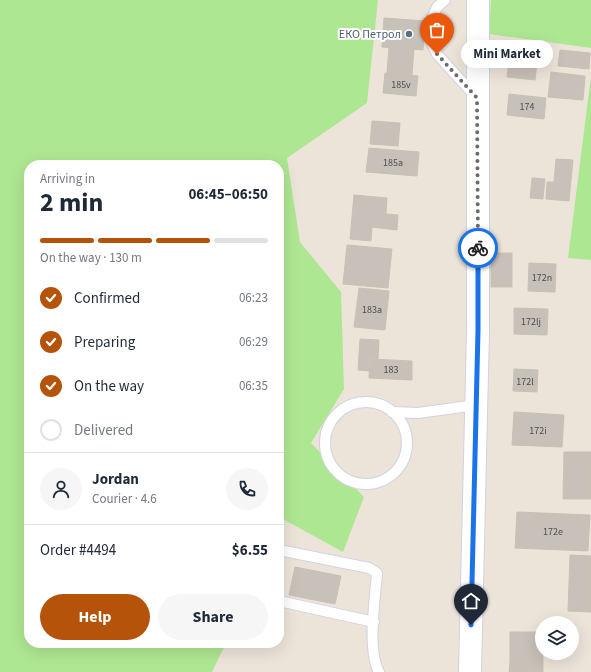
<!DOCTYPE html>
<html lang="en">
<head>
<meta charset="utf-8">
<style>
	:root { --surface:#fff; --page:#f6f6f7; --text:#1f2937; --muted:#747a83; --line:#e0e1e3; --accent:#b45309 }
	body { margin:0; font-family:"Source Sans 3",sans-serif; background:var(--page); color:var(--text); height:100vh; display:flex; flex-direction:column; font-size:15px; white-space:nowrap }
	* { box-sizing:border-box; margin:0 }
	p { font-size:13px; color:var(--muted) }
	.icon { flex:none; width:22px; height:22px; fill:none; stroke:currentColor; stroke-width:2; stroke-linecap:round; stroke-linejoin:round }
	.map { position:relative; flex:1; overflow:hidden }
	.drawer { position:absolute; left:24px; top:160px; width:260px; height:488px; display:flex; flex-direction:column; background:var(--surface); border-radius:16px; box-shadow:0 4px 16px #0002 }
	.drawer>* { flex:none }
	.controls { position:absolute; left:535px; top:616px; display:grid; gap:8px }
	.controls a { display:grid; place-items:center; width:44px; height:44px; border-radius:50%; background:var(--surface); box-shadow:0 4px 16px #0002; font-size:20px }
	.pin { position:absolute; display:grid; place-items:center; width:34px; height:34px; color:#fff; margin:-41px -17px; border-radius:50% 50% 50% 0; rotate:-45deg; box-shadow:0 0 4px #0007 }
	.pin .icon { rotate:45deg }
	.courier { position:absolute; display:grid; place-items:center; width:40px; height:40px; margin:-20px; border:3px solid #1a73e8; border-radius:50%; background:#fff; color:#222; box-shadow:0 1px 5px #0007 }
	.bubble { position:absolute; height:28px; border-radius:14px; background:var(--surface); box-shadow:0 4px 16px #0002; font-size:13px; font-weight:700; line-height:28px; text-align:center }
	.headline em { font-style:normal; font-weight:700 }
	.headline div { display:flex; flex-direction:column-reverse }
	.headline { display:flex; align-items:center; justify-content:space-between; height:68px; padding:0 16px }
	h1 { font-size:26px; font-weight:700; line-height:30px }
	.bar { display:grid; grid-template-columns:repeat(4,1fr); gap:6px 4px; align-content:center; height:48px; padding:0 16px }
	.bar i { height:5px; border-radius:3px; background:var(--line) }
	.bar .on { background:var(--accent) }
	.bar p { grid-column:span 4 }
	.line { display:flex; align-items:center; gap:10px; padding:0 16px; border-top:1px solid var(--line) }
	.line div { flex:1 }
	.round { display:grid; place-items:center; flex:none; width:42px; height:42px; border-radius:21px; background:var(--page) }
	ol { padding:0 16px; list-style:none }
	li { display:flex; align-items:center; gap:12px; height:44px }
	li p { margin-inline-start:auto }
	li .icon { padding:4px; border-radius:50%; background:var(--accent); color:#fff; stroke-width:4 }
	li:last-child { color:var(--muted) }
	li i { width:22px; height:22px; border:2px solid var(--line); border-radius:50% }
	.action { display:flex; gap:8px; margin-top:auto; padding:8px 16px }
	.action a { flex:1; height:46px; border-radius:24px; background:var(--accent); color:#fff; font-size:16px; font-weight:700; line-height:46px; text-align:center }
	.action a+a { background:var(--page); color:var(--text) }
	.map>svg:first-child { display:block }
	.green { fill:#aee792 }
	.building { fill:#c7c1b9; stroke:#c8c1b3 }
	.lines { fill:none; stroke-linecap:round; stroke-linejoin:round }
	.service-casing { stroke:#cfd2e3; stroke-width:12 }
	.secondary-casing { stroke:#cfd2e3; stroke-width:24 }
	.service { stroke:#fff; stroke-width:10 }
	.secondary { stroke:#fff; stroke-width:22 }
	.done { stroke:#6d6a67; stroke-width:4; stroke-dasharray:0 7.2 }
	.route { stroke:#1a73e8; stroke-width:5 }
	.service-dot { fill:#5c6f8a; stroke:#fff; stroke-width:1.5 }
	.labels { text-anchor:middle; stroke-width:4; stroke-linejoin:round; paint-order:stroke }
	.number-label { font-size:10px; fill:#504f4d }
	.service-label { font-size:12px; fill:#4e5e75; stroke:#fff; text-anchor:end }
</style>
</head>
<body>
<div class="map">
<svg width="591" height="672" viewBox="0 0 591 672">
	<rect width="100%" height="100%" fill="#ece4d9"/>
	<g class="green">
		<path d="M0,0h378l-11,103 -80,55 13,84 41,50 3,97 -33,54 53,54 -21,55 -64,-35v-352h-250v478h197l-14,29h-212z"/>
		<path d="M491,0h100v48l-102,-14z"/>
		<path d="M591,76v184l-23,-2z"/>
	</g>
	<g class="building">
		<path d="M384,18l42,3 -3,29 -41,-3z"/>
		<path d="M389,47l25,2 -2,26 -25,-2z"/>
		<path d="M510,50l28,3 -3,27 -28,-3z"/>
		<path d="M560,50l30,3 -1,16 -31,-3z"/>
		<path d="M551,72l34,4 -2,24 -35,-3z"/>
		<path d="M385,73l33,3 -2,20 -33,-3z"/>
		<path d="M509,94l37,4 -2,21 -37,-4z"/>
		<path d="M372,121l28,2 -2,23 -28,-2z"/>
		<path d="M369,148l50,4 -2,24 -51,-4z"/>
		<path d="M556,159l17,1 -4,41 -23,-2 1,-17h7z"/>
		<path d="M532,178l13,1 -2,20 -13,-1z"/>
		<path d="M354,195l33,3 -1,16 12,1 -1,15 -25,-3 -1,14 -21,-2z"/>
		<path d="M347,245l45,4 -4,39 -45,-4z"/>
		<rect x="491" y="253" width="21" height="34"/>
		<path d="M529,263l27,1 -1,28 -27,-1z"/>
		<path d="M359,288l30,3 -4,39 -31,-3z"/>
		<path d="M514,308l34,1 -1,26 -33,-1z"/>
		<path d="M360,339l19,1 -1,19 -9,-1v13l-11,-1z"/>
		<path d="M370,359l42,2v19l-43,-2z"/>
		<path d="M514,369l24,1 -1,22 -24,-1z"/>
		<path d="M514,412l50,3 -2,32 -50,-2z"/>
		<path d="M564,452h27v47h-28z"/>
		<path d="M517,512l73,3 -2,36 -73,-3z"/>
		<path d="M570,555l21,1v56l-23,-1z"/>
		<path d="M295,567l46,9 -6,28 -46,-9z"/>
		<path d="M510,632h32l1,29h-33z"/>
		<path d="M510,661h33v11h-34z"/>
	</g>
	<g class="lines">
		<defs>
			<g id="service">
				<path d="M445,0l-8,7 -4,9 -1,28 5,10 38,42"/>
				<circle cx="366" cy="443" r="41"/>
				<path d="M392,412l26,1 58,-8"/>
				<path d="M279,550l90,18 8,5c-2,26 -10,78 2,99"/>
				<path d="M279,601l95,21"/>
			</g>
			<path id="secondary" d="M470,672l8,-342v-330"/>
		</defs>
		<use href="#service" class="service-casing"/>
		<use href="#secondary" class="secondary-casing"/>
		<use href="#service" class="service"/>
		<use href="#secondary" class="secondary"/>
	</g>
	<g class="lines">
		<path class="done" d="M437,54l40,44 1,150"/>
		<path class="route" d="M471,625l7,-295v-82"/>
	</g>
	<circle class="service-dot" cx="409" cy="34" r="4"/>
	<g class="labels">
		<g class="number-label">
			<text x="401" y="88">185v</text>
			<text x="527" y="110">174</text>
			<text x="393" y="166">185a</text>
			<text x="542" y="281">172n</text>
			<text x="372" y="313">183a</text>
			<text x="531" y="325">172lj</text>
			<text x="391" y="373">183</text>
			<text x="525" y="385">172l</text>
			<text x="538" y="434">172i</text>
			<text x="553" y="535">172e</text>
		</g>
		<g class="service-label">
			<text x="401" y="38">ЕКО Петрол</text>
		</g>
	</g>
</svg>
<div class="controls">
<a><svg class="icon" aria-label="layers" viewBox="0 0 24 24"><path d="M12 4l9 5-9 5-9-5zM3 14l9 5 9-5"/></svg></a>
</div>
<div class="pin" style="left:437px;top:54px;background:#ea580c"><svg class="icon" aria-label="bag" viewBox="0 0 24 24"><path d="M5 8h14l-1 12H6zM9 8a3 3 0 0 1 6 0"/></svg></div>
<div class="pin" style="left:471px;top:625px;background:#1f2937"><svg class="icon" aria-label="home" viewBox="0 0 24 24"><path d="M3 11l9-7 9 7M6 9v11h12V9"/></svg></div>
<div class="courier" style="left:478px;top:248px"><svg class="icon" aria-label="bike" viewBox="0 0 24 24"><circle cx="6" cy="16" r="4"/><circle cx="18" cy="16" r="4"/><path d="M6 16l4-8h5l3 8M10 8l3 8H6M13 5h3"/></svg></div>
<div class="bubble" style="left:461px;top:40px;width:92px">Mini Market</div>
<section class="drawer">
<div class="headline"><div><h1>2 min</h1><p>Arriving in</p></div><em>06:45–06:50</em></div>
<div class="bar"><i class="on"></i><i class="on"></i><i class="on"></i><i></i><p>On the way · 130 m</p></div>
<ol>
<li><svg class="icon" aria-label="check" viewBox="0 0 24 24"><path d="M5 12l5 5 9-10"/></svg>Confirmed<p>06:23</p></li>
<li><svg class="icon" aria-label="check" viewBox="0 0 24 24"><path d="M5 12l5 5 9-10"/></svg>Preparing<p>06:29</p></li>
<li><svg class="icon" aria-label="check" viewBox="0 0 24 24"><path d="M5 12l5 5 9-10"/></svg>On the way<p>06:35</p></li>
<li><i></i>Delivered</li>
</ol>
<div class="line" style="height:72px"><a class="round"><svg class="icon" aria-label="person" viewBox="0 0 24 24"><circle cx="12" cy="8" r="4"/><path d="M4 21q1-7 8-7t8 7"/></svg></a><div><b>Jordan</b><p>Courier · 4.6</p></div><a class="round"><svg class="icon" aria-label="phone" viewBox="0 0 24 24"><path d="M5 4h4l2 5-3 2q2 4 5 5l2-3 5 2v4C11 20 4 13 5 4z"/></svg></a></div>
<div class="line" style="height:52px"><div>Order #4494</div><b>$6.55</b></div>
<div class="action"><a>Help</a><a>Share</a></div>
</section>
</div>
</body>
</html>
